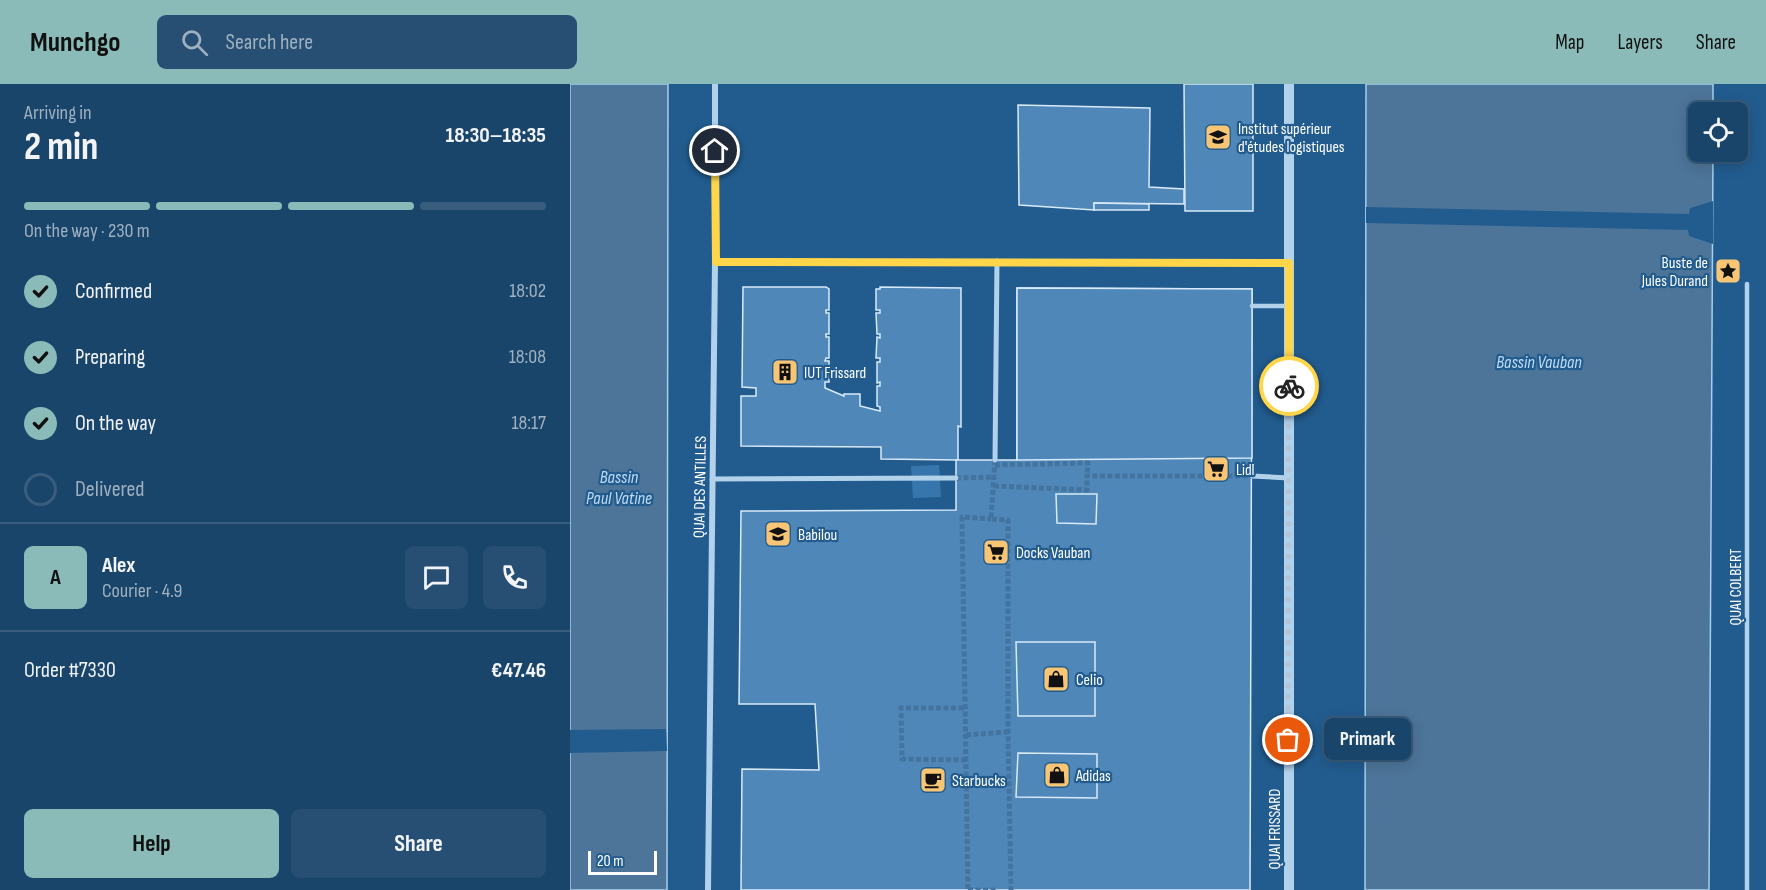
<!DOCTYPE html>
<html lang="en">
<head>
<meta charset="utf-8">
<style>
	:root { --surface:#1a456b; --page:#274f73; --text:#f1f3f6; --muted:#9fb1c1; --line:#385d7e; --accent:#8bbbb9 }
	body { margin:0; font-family:"Sofia Sans Condensed",sans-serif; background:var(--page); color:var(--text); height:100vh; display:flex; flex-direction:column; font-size:22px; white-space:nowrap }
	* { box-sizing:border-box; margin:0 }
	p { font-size:20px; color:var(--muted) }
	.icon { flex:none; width:33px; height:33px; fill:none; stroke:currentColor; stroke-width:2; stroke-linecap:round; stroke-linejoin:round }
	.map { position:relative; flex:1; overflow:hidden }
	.details { display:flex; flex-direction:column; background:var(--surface); width:570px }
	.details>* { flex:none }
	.tools { position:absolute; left:1118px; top:18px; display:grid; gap:12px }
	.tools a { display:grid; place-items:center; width:60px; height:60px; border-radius:9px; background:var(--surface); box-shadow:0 3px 15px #0003,0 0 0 2px var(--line); font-size:30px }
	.scale { position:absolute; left:18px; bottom:15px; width:69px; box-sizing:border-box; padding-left:6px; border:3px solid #fff; border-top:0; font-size:16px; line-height:21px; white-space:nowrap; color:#fff; -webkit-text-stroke:4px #225c8f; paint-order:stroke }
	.pin { position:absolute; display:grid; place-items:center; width:51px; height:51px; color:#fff; margin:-26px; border:3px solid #fff; border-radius:50%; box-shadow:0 2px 6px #0007 }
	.courier { position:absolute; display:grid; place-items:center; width:60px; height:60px; margin:-30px; border:4px solid #ffd54a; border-radius:50%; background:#fff; color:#222; box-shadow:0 2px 8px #0007 }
	.bubble { position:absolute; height:42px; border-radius:9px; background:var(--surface); box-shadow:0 3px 15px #0003,0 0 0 2px var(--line); font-size:20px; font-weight:700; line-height:42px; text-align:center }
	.head em { font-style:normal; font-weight:700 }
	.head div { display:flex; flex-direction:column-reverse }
	.head { display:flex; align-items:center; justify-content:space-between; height:102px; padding:0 24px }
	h1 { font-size:39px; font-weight:700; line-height:45px }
	.bar { display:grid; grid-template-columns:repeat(4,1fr); gap:9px 6px; align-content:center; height:72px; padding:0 24px }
	.bar i { height:8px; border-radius:4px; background:var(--line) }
	.bar .current { background:var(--accent) }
	.bar p { grid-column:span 4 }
	.line { display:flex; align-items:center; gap:15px; padding:0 24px; border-top:2px solid var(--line) }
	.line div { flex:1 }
	.round { display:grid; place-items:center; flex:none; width:63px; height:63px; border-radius:9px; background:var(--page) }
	ol { padding:0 24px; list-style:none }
	li { display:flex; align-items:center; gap:18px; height:66px }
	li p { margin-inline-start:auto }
	li .icon { padding:6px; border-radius:50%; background:var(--accent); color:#111; stroke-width:4 }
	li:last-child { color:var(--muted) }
	li i { width:33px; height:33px; border:3px solid var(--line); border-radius:50% }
	.cta { display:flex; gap:12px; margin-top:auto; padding:12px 24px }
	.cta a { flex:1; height:69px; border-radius:9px; background:var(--accent); color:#111; font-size:24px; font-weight:700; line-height:69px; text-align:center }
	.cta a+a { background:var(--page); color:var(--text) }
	header { display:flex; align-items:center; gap:36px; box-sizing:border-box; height:84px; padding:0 30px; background:var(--accent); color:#111 }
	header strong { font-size:28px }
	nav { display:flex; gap:33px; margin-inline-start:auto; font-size:21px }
	.search { width:420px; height:54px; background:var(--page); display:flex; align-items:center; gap:15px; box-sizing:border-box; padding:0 21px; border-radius:9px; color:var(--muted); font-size:22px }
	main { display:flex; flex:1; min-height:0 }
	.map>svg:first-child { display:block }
	.green { fill:#3676ac }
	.water { fill:#4d7599; stroke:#a6ceed; stroke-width:1.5 }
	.pier { fill:#225c8f }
	.building { fill:#4f87b8; stroke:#d8eaf9; stroke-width:1.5 }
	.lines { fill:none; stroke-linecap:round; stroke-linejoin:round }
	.pedestrian-tunnel { stroke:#4374a0; stroke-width:5; stroke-dasharray:5 2.5; stroke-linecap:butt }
	.service { stroke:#b2d2ec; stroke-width:4.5 }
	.pedestrian { stroke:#b2d2ec; stroke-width:5 }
	.minor { stroke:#b2d2ec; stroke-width:6 }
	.tertiary { stroke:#b2d2ec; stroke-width:10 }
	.done { stroke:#b2c6d8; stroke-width:6; stroke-dasharray:0 10.8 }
	.route { stroke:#ffd54a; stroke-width:8 }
	.labels { text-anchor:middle; stroke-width:4.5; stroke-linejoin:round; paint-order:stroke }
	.poi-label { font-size:16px; fill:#fff; stroke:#225c8f; text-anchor:start }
	.street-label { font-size:16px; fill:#fff; stroke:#225c8f }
	.water-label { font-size:18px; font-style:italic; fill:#bfdbf3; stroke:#225c8f }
</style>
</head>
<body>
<header>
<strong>Munchgo</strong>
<div class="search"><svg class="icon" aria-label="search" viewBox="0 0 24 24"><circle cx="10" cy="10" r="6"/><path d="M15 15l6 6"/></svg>Search here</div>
<nav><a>Map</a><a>Layers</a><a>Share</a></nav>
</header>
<main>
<section class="details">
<div class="head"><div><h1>2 min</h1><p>Arriving in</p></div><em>18:30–18:35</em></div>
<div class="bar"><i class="current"></i><i class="current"></i><i class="current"></i><i></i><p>On the way · 230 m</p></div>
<ol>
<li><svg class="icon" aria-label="check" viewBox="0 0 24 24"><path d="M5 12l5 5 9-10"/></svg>Confirmed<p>18:02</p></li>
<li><svg class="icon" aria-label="check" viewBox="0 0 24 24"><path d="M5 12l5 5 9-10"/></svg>Preparing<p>18:08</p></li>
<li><svg class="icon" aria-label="check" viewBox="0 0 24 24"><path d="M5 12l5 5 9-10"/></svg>On the way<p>18:17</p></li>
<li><i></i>Delivered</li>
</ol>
<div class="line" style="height:108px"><b class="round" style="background:var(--accent);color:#111">A</b><div><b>Alex</b><p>Courier · 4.9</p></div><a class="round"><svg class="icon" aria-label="chat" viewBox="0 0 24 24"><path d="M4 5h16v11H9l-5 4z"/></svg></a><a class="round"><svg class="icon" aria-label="phone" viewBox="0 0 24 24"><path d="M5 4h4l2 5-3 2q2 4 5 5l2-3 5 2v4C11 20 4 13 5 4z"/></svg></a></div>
<div class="line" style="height:78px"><div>Order #7330</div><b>€47.46</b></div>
<div class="cta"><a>Help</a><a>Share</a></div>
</section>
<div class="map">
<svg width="1196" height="806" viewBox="0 0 1196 806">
	<rect width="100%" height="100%" fill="#225c8f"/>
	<path class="green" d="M369,381l2,32 -28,1 -2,-32z"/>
	<g class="water">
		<path d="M0,0h98l-1,806h-97z"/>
		<path d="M796,0h347v28h-15v40h15l-4,738h-344z"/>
	</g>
	<g class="pier">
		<path d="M1143,117v43l-24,-8 -1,-6 -322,-7v-16l323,7 1,-6z"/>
		<path d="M96,645l1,22 -97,2v-23z"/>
	</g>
	<g class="building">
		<path d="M614,0h69v127h-68z"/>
		<path d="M448,21l132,3 -1,79 35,2v15l-90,-1v7l-75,-5z"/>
		<path d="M524,119l55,1v6h-55z"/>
		<path d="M173,203h83l3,2v21h-3v3h3v21h-3v3h3v21h-3l-1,3h4v21h-4v6l19,8v-2h16v12l20,5v-4l-3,-1v-20h3v-4l-3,1v-21h3v-4h-4l1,-21 3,1v-4h-3l-1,-21h4v-3h-4v-21h4v-2l81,1v139l-3,-1v34l-77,-1v-12l-140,-1v-50h15v-8l-14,-1z"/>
		<path d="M447,204l235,1 -2,601h-509l1,-121 77,1 -4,-66h-76l2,-193 215,-1v-50h61z"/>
		<path d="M447,204l235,1v169l-235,2z"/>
		<path d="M486,410h41l-1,30 -39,-1z"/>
		<path d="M446,558h79v74h-77z"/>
		<path d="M448,669l79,1v44l-81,-1z"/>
	</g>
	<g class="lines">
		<g class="pedestrian-tunnel">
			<path d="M425,376l-4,59 17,1v212l3,158"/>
			<path d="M425,381l93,-2 -1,13"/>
			<path d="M386,394l39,-1"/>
			<path d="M424,402l93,4v-14h165"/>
			<path d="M396,651l42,-3"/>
			<path d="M396,676l-64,-1 -1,-51h65"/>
			<path d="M398,805l-6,-372 29,2"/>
			<path d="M398,806h28"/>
		</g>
		<g class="service">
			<path d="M145,178l574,1"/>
			<path d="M1177,200v606"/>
			<path d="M682,222h36"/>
		</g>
		<g class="pedestrian">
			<path d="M425,376l2,-199"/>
			<path d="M682,392l37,2"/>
			<path d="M142,395l244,-1"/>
		</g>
		<path class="minor" d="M138,806l7,-628v-178"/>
		<path class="tertiary" d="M719,806v-806"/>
	</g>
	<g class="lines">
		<path class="done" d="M718,656l1,-354"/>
		<path class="route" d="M145,67l1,111 573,1v123"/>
	</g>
	<defs>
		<symbol id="university-square" viewBox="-11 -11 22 22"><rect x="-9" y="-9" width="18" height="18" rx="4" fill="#f8c575" stroke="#225c8f"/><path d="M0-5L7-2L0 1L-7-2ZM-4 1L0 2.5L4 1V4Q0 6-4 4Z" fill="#111"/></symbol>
		<symbol id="sight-square" viewBox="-11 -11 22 22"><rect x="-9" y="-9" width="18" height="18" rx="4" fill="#f8c575" stroke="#225c8f"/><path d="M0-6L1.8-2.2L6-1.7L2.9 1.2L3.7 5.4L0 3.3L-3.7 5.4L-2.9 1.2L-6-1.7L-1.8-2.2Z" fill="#111"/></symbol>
		<symbol id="building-square" viewBox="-11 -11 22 22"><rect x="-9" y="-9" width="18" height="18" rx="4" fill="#f8c575" stroke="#225c8f"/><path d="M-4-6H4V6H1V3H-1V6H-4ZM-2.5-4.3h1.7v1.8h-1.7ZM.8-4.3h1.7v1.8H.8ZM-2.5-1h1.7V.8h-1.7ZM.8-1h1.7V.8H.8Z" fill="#111"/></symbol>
		<symbol id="supermarket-square" viewBox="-11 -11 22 22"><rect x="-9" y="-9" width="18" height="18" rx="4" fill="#f8c575" stroke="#225c8f"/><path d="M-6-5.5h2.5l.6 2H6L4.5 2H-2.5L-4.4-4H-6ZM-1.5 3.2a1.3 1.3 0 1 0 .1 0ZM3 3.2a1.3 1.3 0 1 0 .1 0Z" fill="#111"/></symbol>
		<symbol id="school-square" viewBox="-11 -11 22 22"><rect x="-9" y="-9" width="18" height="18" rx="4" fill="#f8c575" stroke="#225c8f"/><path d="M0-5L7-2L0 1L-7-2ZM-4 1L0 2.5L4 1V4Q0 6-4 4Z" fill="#111"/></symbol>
		<symbol id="shop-square" viewBox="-11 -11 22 22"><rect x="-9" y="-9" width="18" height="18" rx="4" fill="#f8c575" stroke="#225c8f"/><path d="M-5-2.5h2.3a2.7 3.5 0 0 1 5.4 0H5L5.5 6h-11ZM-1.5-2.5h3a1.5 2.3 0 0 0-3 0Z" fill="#111"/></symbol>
		<symbol id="cafe-square" viewBox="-11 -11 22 22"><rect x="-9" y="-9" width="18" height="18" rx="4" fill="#f8c575" stroke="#225c8f"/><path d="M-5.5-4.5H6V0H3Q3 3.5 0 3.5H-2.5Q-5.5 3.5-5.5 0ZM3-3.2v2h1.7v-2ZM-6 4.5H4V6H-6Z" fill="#111"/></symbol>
	</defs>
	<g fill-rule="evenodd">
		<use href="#university-square" x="633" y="38" width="30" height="30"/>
		<use href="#sight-square" x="1143" y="172" width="30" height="30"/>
		<use href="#building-square" x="200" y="273" width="30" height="30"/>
		<use href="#supermarket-square" x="631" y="370" width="30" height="30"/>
		<use href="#school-square" x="193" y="435" width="30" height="30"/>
		<use href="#supermarket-square" x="411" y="453" width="30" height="30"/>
		<use href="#shop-square" x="471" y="580" width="30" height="30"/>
		<use href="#shop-square" x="472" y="676" width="30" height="30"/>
		<use href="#cafe-square" x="348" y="681" width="30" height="30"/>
	</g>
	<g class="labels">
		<g class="poi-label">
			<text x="668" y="50">Institut supérieur<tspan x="668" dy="18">d'études logistiques</tspan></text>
			<text x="1138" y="184" text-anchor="end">Buste de<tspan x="1138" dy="18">Jules Durand</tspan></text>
			<text x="234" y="294">IUT Frissard</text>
			<text x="666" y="391">Lidl</text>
			<text x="228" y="456">Babilou</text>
			<text x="446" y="474">Docks Vauban</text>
			<text x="506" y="601">Celio</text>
			<text x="506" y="697">Adidas</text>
			<text x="382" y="702">Starbucks</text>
		</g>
		<g class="street-label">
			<text transform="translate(129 403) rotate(-89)" y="6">QUAI DES ANTILLES</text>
			<text transform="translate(1165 503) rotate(-90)" y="6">QUAI COLBERT</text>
			<text transform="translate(704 745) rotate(-90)" y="6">QUAI FRISSARD</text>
		</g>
		<g class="water-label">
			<text x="969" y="284">Bassin Vauban</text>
			<text x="49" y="399">Bassin<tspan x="49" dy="21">Paul Vatine</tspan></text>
		</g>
	</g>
</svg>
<div class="tools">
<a><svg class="icon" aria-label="locate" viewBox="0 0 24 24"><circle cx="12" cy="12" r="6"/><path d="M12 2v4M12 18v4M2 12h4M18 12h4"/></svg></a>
</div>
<div class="scale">20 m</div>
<div class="pin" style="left:718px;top:656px;background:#ea580c"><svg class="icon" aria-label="bag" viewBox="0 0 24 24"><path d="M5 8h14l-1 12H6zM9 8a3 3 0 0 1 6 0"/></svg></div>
<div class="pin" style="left:145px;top:67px;background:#1f2937"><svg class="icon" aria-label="home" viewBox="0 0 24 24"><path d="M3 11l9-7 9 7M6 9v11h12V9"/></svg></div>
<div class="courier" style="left:719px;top:302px"><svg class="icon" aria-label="bike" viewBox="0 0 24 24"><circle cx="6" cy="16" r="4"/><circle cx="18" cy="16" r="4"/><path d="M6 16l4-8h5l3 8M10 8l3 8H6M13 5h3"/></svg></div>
<div class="bubble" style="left:754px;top:634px;width:87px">Primark</div>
</div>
</main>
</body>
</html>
